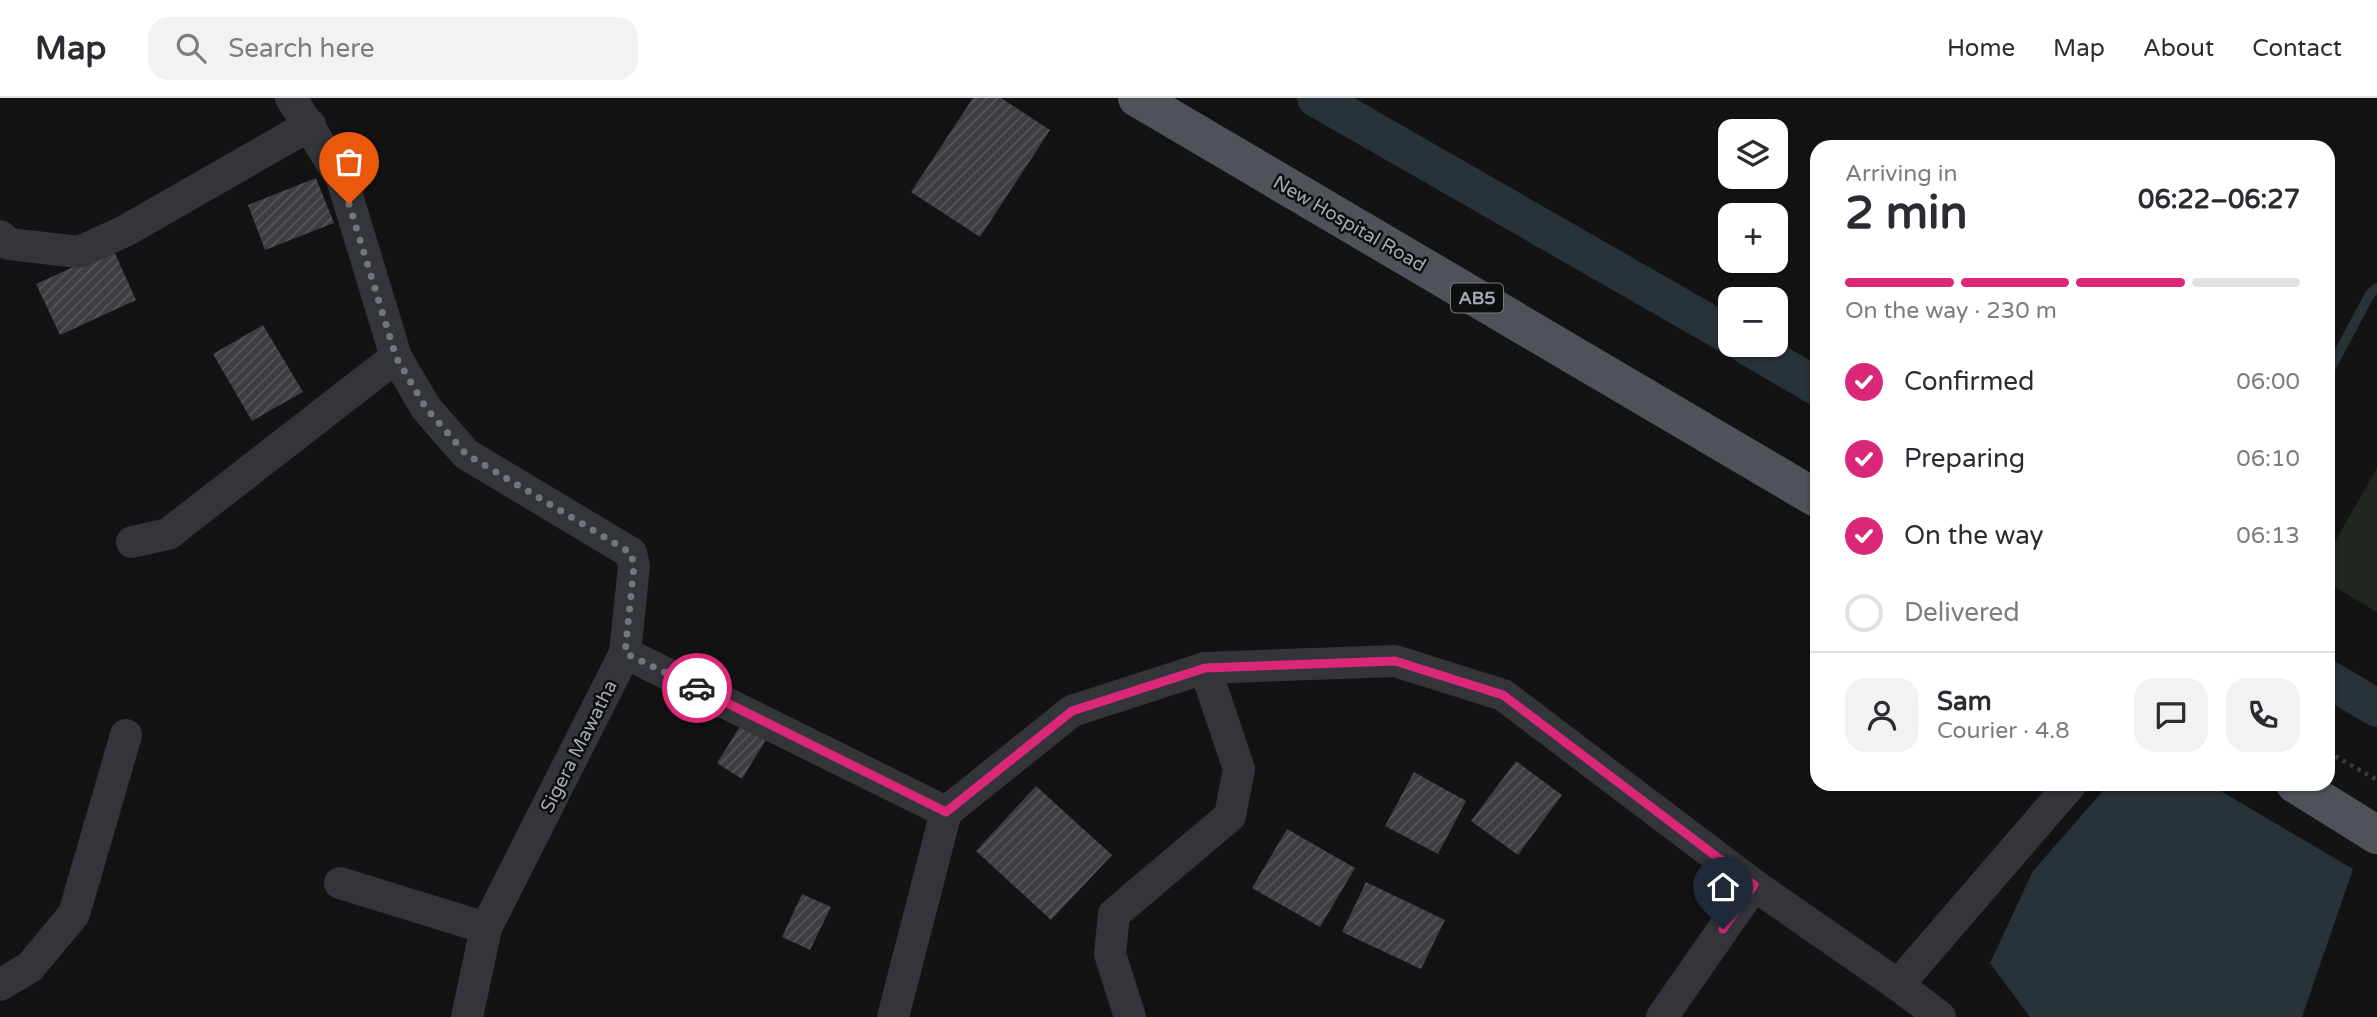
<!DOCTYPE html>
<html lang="en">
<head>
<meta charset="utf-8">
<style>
	:root { --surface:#fff; --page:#f2f2f3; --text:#2b2b33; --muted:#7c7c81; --line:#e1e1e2; --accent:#db2777 }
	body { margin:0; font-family:"Varela Round",sans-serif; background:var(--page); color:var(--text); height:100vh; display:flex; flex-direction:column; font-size:26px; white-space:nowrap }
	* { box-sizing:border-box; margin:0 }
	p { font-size:23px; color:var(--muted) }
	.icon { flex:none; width:38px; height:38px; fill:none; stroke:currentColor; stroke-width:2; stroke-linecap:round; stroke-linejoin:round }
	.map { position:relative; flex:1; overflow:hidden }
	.drawer { position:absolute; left:1810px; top:42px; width:525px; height:651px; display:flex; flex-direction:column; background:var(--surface); border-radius:21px; box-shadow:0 2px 5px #0004 }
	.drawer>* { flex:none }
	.tools { position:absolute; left:1718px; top:21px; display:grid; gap:14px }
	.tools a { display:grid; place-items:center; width:70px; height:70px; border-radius:14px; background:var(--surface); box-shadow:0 2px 5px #0004; font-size:35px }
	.pin { position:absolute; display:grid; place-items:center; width:60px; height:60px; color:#fff; margin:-72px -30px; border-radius:50% 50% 50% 0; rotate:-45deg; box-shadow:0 0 7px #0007 }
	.pin .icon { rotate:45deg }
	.courier { position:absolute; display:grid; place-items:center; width:70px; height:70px; margin:-35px; border:5px solid #db2777; border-radius:50%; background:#fff; color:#222; box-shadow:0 2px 9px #0007 }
	.headline em { font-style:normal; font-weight:700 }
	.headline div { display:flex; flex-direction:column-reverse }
	.headline { display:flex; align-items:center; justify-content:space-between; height:119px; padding:0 35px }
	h1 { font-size:46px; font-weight:700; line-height:52px }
	.bar { display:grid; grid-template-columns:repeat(4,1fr); gap:10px 7px; align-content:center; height:84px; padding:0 35px }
	.bar i { height:9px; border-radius:5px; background:var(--line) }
	.bar .on { background:var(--accent) }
	.bar p { grid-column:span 4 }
	.line { display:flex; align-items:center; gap:18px; padding:0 35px; border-top:2px solid var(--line) }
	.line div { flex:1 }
	.round { display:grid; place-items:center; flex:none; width:74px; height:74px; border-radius:21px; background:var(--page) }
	ol { padding:0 35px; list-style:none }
	li { display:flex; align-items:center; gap:21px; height:77px }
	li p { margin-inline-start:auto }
	li .icon { padding:7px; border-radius:50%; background:var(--accent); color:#fff; stroke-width:4 }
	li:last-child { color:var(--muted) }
	li i { width:38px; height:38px; border:4px solid var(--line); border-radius:50% }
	header { display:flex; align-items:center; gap:42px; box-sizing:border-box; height:98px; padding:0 35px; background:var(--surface); border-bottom:2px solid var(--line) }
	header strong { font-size:33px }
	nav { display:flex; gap:38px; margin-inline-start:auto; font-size:24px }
	.search { width:490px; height:63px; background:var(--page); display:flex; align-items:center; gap:18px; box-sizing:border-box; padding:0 24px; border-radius:21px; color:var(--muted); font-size:26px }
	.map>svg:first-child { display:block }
	.green { fill:#1f271f }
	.water { fill:#283239 }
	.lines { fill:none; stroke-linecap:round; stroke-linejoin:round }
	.stream { stroke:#283239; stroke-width:10 }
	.canal { stroke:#283239; stroke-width:38 }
	.building { fill:url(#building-hatch) }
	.path { stroke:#393c41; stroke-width:4.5; stroke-dasharray:3.5 5; stroke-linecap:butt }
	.minor { stroke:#33353a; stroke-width:32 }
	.primary { stroke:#4f5259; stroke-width:38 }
	.done { stroke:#71757d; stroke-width:7; stroke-dasharray:0 12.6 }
	.route { stroke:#db2777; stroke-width:9 }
	.labels { text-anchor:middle; stroke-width:5; stroke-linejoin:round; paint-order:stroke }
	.shield { fill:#0e0e0f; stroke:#767b84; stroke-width:2 }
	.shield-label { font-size:18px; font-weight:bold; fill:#a3aab6 }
	.street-label { font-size:19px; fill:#a3aab6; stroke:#0e0e0f }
</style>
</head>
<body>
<header>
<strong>Map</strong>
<div class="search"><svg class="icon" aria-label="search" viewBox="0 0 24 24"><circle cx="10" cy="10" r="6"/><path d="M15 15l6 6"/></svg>Search here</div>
<nav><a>Home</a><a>Map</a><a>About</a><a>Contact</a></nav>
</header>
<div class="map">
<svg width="2377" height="919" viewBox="0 0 2377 919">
	<defs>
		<pattern id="building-hatch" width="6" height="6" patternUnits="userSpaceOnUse" patternTransform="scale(1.75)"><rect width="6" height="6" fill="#3c3e42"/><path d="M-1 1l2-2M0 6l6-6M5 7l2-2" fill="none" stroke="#55575b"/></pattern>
	</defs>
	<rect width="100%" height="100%" fill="#131314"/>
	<path class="green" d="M2377,370v144l-49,-29v-29z"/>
	<path class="water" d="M2109,686h100l144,85 -51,148h-272l-40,-54 43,-92z"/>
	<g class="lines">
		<path class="stream" d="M2328,275l42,-79 7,-6"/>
		<g class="canal">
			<path d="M1316,0l415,238"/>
			<path d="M1746,247l70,41"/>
			<path d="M2328,581l49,29"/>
		</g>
	</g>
	<g class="building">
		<path d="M973,0h28l49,32 -70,107 -69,-45z"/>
		<path d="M316,80l18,45 -69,27 -17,-45z"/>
		<path d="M113,151l23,51 -76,35 -24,-51z"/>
		<path d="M263,227l40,67 -51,29 -39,-67z"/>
		<path d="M742,625l25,15 -25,41 -25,-16z"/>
		<path d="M1516,663l46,34 -44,60 -47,-34z"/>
		<path d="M1414,674l52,29 -28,53 -53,-28z"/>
		<path d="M1036,688l76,69 -61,65 -75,-69z"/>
		<path d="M1287,731l68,39 -35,59 -68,-39z"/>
		<path d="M1366,784l79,38 -24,49 -79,-37z"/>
		<path d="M802,796l29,13 -21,43 -28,-13z"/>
	</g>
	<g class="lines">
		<path class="path" d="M2328,654l49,28"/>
		<g class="minor">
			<path d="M291,0l51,81 54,178 30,51 40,46 165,99 3,13 -9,87 -139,275 -19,89"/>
			<path d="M0,138l9,8 70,8 46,-21 185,-106"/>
			<path d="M132,444l36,-8 228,-177"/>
			<path d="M625,555l321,159 126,-101 133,-43 190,-7 108,34 251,190 144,100"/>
			<path d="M340,785l146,45"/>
			<path d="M0,887l30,-18 44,-53 52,-179"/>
			<path d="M893,919l53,-205"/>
			<path d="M1130,919l-20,-63 4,-40 116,-98 9,-47 -34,-101"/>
			<path d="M1662,919l92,-132"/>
			<path d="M1940,919l-42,-32 173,-201"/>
		</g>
		<g class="primary">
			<path d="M1137,0l679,400"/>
			<path d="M2295,686l82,51"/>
		</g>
	</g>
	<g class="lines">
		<path class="done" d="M349,106l47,153 30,51 40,46 165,99 3,13 -9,87 72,35"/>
		<path class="route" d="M697,590l249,124 126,-101 133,-43 190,-7 108,34 251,190 -31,44"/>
	</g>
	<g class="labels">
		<rect class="shield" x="1451" y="185.5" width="52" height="29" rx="5"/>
		<g class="shield-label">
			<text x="1477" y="206">AB5</text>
		</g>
		<g class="street-label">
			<text transform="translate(1350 125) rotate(30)" y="7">New Hospital Road</text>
			<text transform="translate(578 648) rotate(-63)" y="7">Sigera Mawatha</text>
		</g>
	</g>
</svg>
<div class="tools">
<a><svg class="icon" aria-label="layers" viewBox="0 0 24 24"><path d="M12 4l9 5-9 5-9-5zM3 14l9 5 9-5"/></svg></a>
<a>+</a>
<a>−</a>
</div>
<div class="pin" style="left:349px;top:106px;background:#ea580c"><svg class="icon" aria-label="bag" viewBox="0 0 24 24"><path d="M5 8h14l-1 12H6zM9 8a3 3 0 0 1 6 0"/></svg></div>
<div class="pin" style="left:1723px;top:831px;background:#1f2937"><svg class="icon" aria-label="home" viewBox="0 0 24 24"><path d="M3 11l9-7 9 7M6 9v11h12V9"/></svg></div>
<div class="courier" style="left:697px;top:590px"><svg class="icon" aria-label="car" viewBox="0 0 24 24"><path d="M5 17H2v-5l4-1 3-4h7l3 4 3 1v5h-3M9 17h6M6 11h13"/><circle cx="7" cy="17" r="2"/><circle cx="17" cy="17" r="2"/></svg></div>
<section class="drawer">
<div class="headline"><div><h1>2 min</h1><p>Arriving in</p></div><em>06:22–06:27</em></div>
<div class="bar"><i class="on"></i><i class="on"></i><i class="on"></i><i></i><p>On the way · 230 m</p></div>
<ol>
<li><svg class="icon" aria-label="check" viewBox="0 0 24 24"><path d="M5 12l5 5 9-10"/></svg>Confirmed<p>06:00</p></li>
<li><svg class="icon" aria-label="check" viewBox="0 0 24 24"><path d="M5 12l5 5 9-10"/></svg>Preparing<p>06:10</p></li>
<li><svg class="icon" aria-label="check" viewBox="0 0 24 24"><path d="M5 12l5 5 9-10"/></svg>On the way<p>06:13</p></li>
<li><i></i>Delivered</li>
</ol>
<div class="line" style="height:126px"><a class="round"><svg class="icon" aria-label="person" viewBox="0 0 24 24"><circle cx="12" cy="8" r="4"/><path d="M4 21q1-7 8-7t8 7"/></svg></a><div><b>Sam</b><p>Courier · 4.8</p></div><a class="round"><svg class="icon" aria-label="chat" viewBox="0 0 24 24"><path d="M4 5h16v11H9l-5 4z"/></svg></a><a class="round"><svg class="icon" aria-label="phone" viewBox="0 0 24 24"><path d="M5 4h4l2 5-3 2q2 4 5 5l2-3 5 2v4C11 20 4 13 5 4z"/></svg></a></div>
</section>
</div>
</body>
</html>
